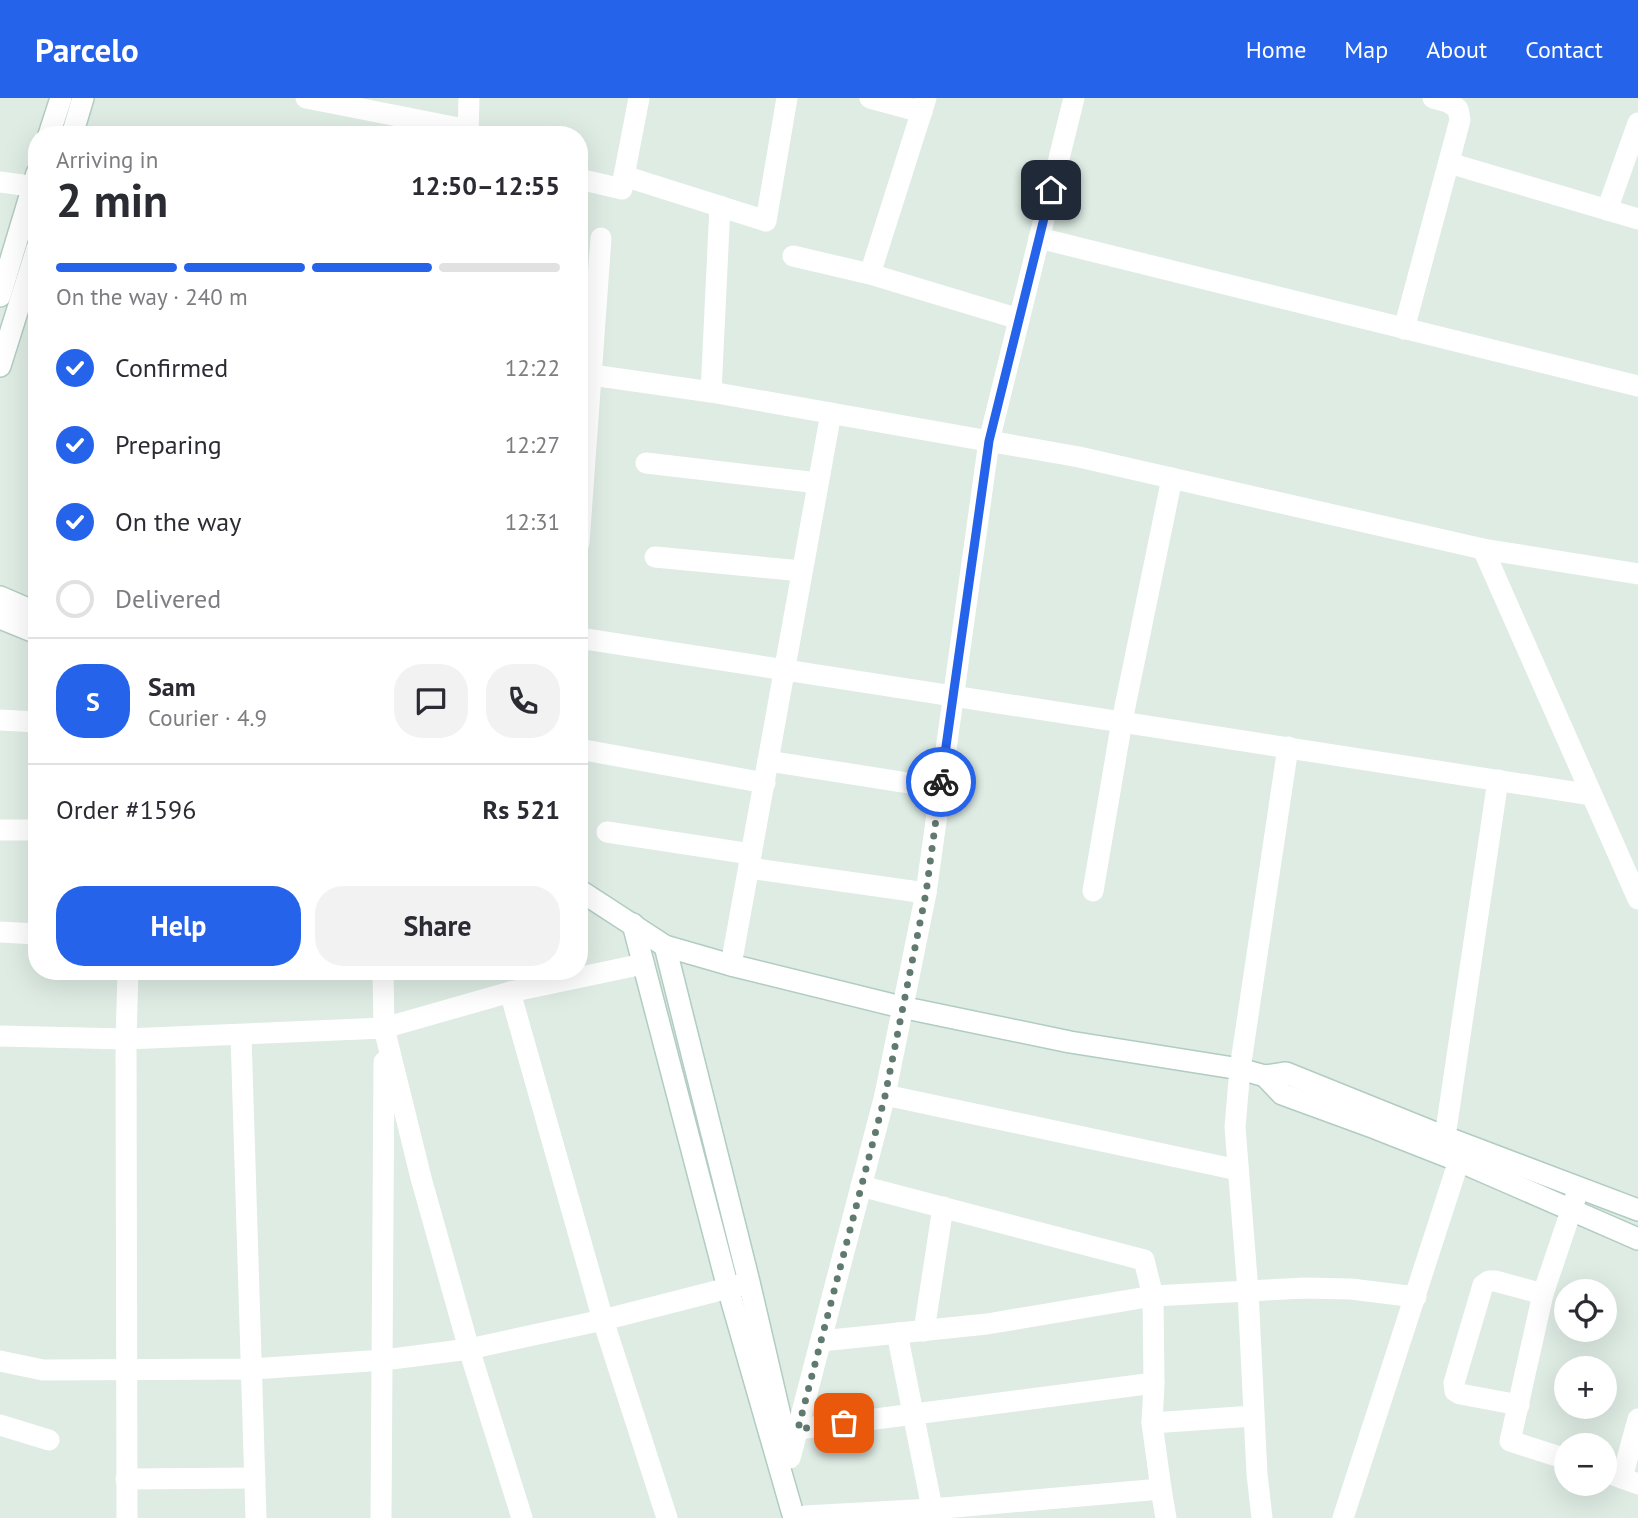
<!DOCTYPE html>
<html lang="en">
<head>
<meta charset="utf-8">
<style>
	:root { --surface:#fff; --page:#f2f2f3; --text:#2b2b33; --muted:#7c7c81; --line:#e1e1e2; --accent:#2563eb }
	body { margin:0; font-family:"PT Sans",sans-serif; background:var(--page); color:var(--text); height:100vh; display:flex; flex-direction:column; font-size:26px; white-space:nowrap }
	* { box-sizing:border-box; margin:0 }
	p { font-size:23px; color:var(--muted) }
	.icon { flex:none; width:38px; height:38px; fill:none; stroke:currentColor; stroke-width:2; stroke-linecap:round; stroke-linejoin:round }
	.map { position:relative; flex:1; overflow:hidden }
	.panel { position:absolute; left:28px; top:28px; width:560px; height:854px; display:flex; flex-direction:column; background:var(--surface); border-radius:28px; box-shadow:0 7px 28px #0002 }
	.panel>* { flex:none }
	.fabs { position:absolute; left:1554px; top:1181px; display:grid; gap:14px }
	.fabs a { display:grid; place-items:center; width:63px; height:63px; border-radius:50%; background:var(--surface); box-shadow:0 7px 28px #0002; font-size:35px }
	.pin { position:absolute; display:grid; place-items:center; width:60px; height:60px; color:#fff; margin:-30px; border-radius:14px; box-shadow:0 4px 10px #0006 }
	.courier { position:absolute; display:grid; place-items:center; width:70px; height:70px; margin:-35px; border:5px solid #2563eb; border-radius:50%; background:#fff; color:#222; box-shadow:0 2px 9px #0007 }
	.headline em { font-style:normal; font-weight:700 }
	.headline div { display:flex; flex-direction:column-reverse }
	.headline { display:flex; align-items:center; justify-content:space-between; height:119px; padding:0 28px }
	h1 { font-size:46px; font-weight:700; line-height:52px }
	.bar { display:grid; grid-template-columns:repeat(4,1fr); gap:10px 7px; align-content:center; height:84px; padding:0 28px }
	.bar i { height:9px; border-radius:5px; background:var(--line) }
	.bar .current { background:var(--accent) }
	.bar p { grid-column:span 4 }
	.line { display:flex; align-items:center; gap:18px; padding:0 28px; border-top:2px solid var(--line) }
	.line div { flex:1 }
	.round { display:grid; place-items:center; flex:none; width:74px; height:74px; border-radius:28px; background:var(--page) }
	ol { padding:0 28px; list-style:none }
	li { display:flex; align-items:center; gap:21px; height:77px }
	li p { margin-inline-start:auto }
	li .icon { padding:7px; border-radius:50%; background:var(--accent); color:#fff; stroke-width:4 }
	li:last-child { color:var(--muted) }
	li i { width:38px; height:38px; border:4px solid var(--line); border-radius:50% }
	.action { display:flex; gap:14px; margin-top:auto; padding:14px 28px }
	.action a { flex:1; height:80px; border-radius:28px; background:var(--accent); color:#fff; font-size:28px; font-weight:700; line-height:80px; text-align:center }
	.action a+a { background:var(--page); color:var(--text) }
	header { display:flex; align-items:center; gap:42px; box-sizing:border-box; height:98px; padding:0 35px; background:var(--accent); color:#fff }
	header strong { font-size:33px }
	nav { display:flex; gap:38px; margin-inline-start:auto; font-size:24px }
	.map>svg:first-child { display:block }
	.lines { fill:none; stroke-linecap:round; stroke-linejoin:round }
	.secondary-casing { stroke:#b1ccc0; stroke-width:24 }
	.street { stroke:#fff; stroke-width:21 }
	.secondary { stroke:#fff; stroke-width:21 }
	.done { stroke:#617a70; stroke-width:7; stroke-dasharray:0 12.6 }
	.route { stroke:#2563eb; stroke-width:9 }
</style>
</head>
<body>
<header>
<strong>Parcelo</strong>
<nav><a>Home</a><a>Map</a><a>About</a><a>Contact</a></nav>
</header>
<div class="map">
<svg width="1638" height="1420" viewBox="0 0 1638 1420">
	<rect width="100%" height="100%" fill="#deece4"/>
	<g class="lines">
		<defs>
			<g id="secondary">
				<path d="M49,37l12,-37"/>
				<path d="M72,37l11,-37"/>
				<path d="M0,198l37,-123"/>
				<path d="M0,268l37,-118"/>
				<path d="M0,499l37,16"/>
				<path d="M0,520l37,15"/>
				<path d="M579,792l86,56 66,19 170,42 169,35 170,27 25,7 21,-3 159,64 193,73"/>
				<path d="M633,826l95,364 66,230"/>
				<path d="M665,848l84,336 40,172"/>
				<path d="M1265,978l17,18 93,34 84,33 179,78"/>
			</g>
		</defs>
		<use href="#secondary" class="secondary-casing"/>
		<g class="street">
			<path d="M306,0l163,32"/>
			<path d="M870,0l52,14"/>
			<path d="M926,0l-56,176 149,45"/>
			<path d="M468,37l1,-37"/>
			<path d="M1449,65l189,56"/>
			<path d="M624,78l15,-78"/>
			<path d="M579,81l43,10 2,-13 142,45 21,-123"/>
			<path d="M0,84l37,5"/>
			<path d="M1607,112l31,-87"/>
			<path d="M1039,140l599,148"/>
			<path d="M793,158l77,18"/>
			<path d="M1404,231l56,-209 -2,-11 -10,-7 -15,-4"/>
			<path d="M579,277h13l119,17 368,65 404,92 155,350"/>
			<path d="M711,294l9,-186"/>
			<path d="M646,365l172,20"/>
			<path d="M579,445l22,-305"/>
			<path d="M1483,451l155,25"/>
			<path d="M655,459l147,14"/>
			<path d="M579,540l1013,157"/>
			<path d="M0,622l37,2"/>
			<path d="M579,651l186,34"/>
			<path d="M768,663l172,27"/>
			<path d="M0,732h36"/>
			<path d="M607,734l144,22"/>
			<path d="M749,770l177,25"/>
			<path d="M1093,793l29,-170 50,-243"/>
			<path d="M0,834l37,2"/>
			<path d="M731,867l100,-552"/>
			<path d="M383,873l1,57 126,-36 133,-28"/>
			<path d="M510,894l93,328 64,198"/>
			<path d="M241,937l15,483"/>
			<path d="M0,938l126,3 258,-11 37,150 48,171 134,-29 141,-36"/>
			<path d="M885,997l353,75"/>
			<path d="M1445,1039l53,-357"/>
			<path d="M924,1233l19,-124"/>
			<path d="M897,1235l37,185"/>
			<path d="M821,1243l166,-17 166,-28 -9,-36 -283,-74"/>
			<path d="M0,1263l43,9 209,-1 132,-9 85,-11 53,169"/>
			<path d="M1519,1307l-59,-11 -5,-3 -1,-8 29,-98 6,-4h6l48,13"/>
			<path d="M1152,1325l101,-7"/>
			<path d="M0,1327l49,15"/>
			<path d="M798,1331l356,-46 -1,-87 152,-8 46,1 65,8"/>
			<path d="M790,1360l95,-363 41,-202 63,-452 85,-343"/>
			<path d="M1566,1361l-56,-18 33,-147 34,-101"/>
			<path d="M1605,1374l33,12"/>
			<path d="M1622,1380l16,-59"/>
			<path d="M126,1381l129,-1"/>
			<path d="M1161,1391l5,29"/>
			<path d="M805,1418l127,-7 229,-20 -9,-66 2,-40"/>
			<path d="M127,1420l-1,-479 2,-68"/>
			<path d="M381,1420l3,-456"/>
			<path d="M1262,1420l-5,-44 -9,-183 -13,-164 5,-58 48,-322"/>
			<path d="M1343,1420l121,-373"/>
		</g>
		<use href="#secondary" class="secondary"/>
	</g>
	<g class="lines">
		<path class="done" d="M844,1325l-46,6 87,-333 41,-203 15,-111"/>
		<path class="route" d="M941,684l48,-341 62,-251"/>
	</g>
</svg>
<div class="fabs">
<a><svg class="icon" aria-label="locate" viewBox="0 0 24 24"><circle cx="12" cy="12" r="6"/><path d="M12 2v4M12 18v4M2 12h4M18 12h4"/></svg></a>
<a>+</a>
<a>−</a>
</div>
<div class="pin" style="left:844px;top:1325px;background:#ea580c"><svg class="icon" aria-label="bag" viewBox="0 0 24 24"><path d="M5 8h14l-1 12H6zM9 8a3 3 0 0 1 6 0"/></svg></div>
<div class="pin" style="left:1051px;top:92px;background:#1f2937"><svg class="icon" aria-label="home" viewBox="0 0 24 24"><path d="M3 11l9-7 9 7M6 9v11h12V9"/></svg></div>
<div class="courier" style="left:941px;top:684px"><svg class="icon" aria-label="bike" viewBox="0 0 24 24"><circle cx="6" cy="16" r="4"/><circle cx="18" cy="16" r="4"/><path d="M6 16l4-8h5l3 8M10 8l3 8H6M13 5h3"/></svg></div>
<section class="panel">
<div class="headline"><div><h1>2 min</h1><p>Arriving in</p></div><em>12:50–12:55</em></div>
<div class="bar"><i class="current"></i><i class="current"></i><i class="current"></i><i></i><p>On the way · 240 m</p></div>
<ol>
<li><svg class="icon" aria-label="check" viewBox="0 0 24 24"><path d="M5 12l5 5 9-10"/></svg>Confirmed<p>12:22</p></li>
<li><svg class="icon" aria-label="check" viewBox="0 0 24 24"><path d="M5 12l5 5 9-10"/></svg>Preparing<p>12:27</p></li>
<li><svg class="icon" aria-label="check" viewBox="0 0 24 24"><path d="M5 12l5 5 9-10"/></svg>On the way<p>12:31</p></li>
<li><i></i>Delivered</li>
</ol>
<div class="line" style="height:126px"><b class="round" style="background:var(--accent);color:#fff">S</b><div><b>Sam</b><p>Courier · 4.9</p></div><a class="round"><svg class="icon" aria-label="chat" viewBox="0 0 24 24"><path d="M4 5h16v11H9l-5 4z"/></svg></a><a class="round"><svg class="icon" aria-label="phone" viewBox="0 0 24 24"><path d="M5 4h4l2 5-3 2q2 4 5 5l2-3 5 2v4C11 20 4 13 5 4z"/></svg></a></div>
<div class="line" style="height:91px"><div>Order #1596</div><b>Rs 521</b></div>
<div class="action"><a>Help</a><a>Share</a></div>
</section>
</div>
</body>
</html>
